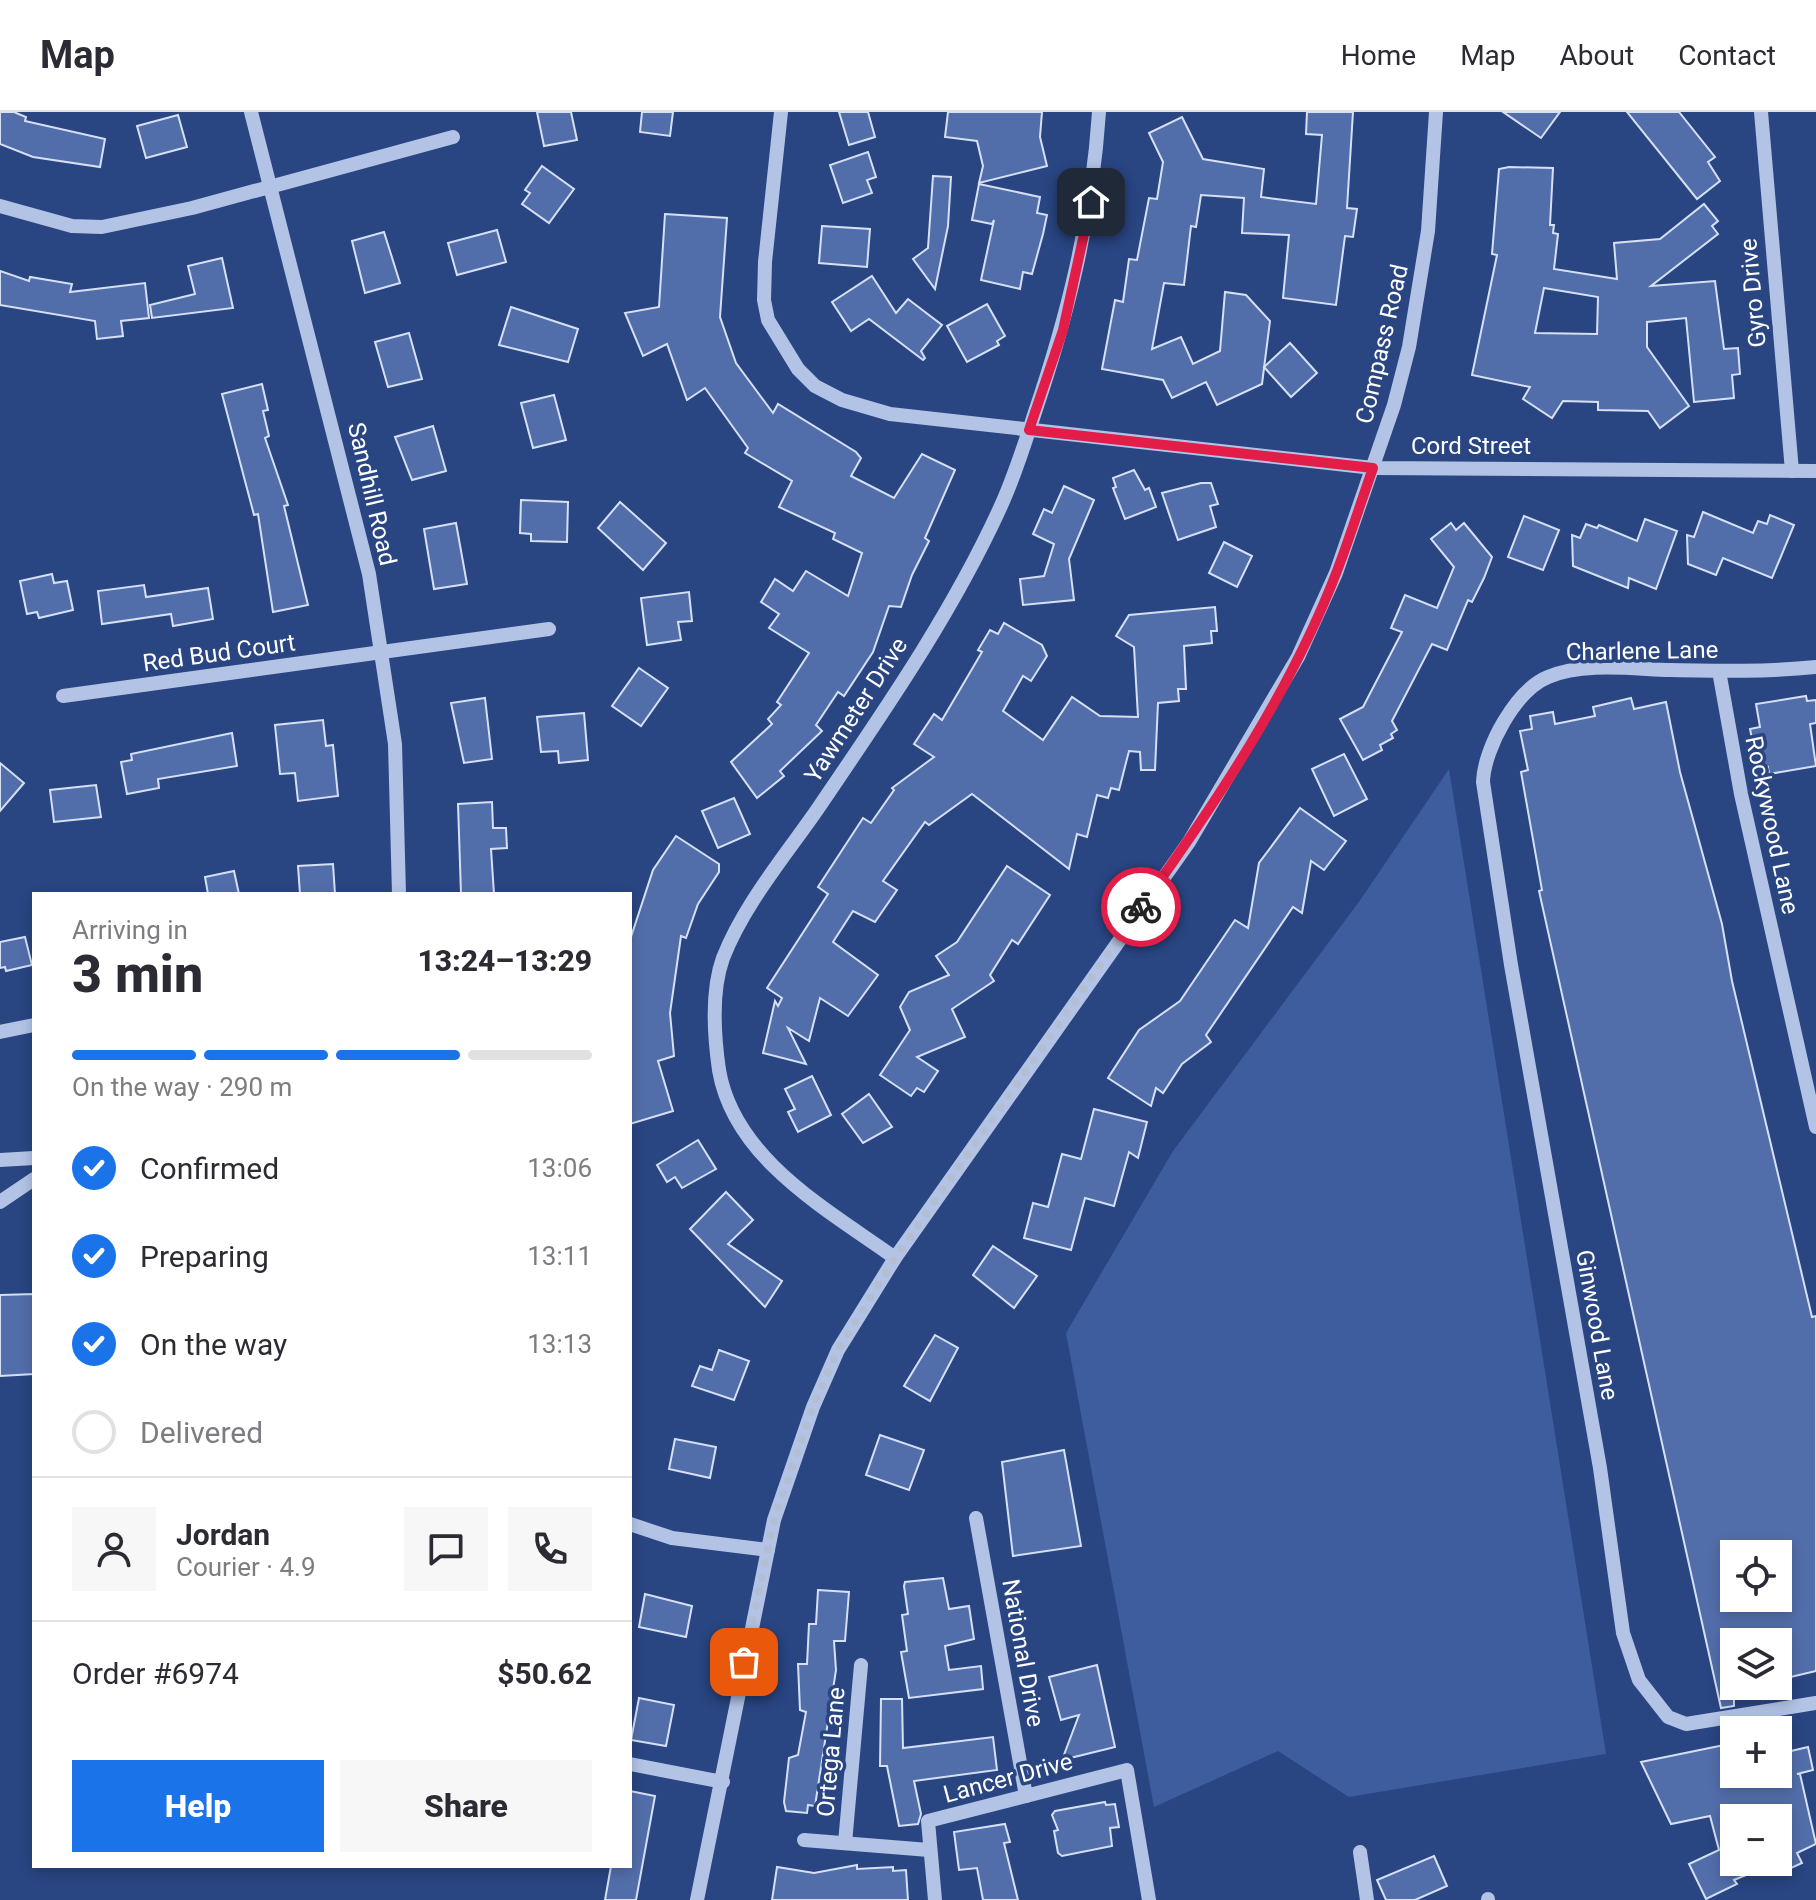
<!DOCTYPE html>
<html lang="en">
<head>
<meta charset="utf-8">
<style>
	:root { --surface:#fff; --page:#f7f7f7; --text:#2b2b33; --muted:#7c7c81; --line:#e1e1e2; --accent:#1a73e8 }
	body { margin:0; font-family:Roboto,sans-serif; background:var(--page); color:var(--text); height:100vh; display:flex; flex-direction:column; font-size:30px; white-space:nowrap }
	* { box-sizing:border-box; margin:0 }
	p { font-size:26px; color:var(--muted) }
	.icon { flex:none; width:44px; height:44px; fill:none; stroke:currentColor; stroke-width:2; stroke-linecap:round; stroke-linejoin:round }
	.map { position:relative; flex:1; overflow:hidden }
	.side { position:absolute; left:32px; top:780px; width:600px; height:976px; display:flex; flex-direction:column; background:var(--surface); border-radius:0px; box-shadow:0 4px 12px #0003 }
	.side>* { flex:none }
	.fabs { position:absolute; left:1720px; top:1428px; display:grid; gap:16px }
	.fabs a { display:grid; place-items:center; width:72px; height:72px; border-radius:0px; background:var(--surface); box-shadow:0 4px 12px #0003; font-size:40px }
	.pin { position:absolute; display:grid; place-items:center; width:68px; height:68px; color:#fff; margin:-34px; border-radius:16px; box-shadow:0 4px 12px #0006 }
	.courier { position:absolute; display:grid; place-items:center; width:80px; height:80px; margin:-40px; border:6px solid #e11d48; border-radius:50%; background:#fff; color:#222; box-shadow:0 2px 10px #0007 }
	.overview em { font-style:normal; font-weight:800 }
	.overview div { display:flex; flex-direction:column-reverse }
	.overview { display:flex; align-items:center; justify-content:space-between; height:136px; padding:0 40px }
	h1 { font-size:52px; font-weight:800; line-height:60px }
	.bar { display:grid; grid-template-columns:repeat(4,1fr); gap:12px 8px; align-content:center; height:96px; padding:0 40px }
	.bar i { height:10px; border-radius:6px; background:var(--line) }
	.bar .current { background:var(--accent) }
	.bar p { grid-column:span 4 }
	.line { display:flex; align-items:center; gap:20px; padding:0 40px; border-top:2px solid var(--line) }
	.line div { flex:1 }
	.round { display:grid; place-items:center; flex:none; width:84px; height:84px; border-radius:0px; background:var(--page) }
	ol { padding:0 40px; list-style:none }
	li { display:flex; align-items:center; gap:24px; height:88px }
	li p { margin-inline-start:auto }
	li .icon { padding:8px; border-radius:50%; background:var(--accent); color:#fff; stroke-width:4 }
	li:last-child { color:var(--muted) }
	li i { width:44px; height:44px; border:4px solid var(--line); border-radius:50% }
	.button { display:flex; gap:16px; margin-top:auto; padding:16px 40px }
	.button a { flex:1; height:92px; border-radius:0px; background:var(--accent); color:#fff; font-size:32px; font-weight:800; line-height:92px; text-align:center }
	.button a+a { background:var(--page); color:var(--text) }
	header { display:flex; align-items:center; gap:48px; box-sizing:border-box; height:112px; padding:0 40px; background:var(--surface); border-bottom:2px solid var(--line) }
	header strong { font-size:38px }
	nav { display:flex; gap:44px; margin-inline-start:auto; font-size:28px }
	.map>svg:first-child { display:block }
	.green { fill:#3e5d9f }
	.building { fill:#526eaa; stroke:#d5e0f5; stroke-width:2; fill-rule:evenodd }
	.lines { fill:none; stroke-linecap:round; stroke-linejoin:round }
	.minor { stroke:#b2c3e6; stroke-width:14 }
	.done { stroke:#b4bed3; stroke-width:8; stroke-dasharray:0 14.4 }
	.route { stroke:#e11d48; stroke-width:10 }
	.labels { text-anchor:middle; stroke-width:7; stroke-linejoin:round; paint-order:stroke }
	.street-label { font-size:24px; fill:#fff; stroke:#294582 }
</style>
</head>
<body>
<header>
<strong>Map</strong>
<nav><a>Home</a><a>Map</a><a>About</a><a>Contact</a></nav>
</header>
<div class="map">
<svg width="1816" height="1788" viewBox="0 0 1816 1788">
	<rect width="100%" height="100%" fill="#294582"/>
	<path class="green" d="M1449,657l157,985 -257,43 -71,-46 -124,56 -88,-474 107,-182 188,-252z"/>
	<g class="building">
		<path d="M0,0h14l12,5 -1,4 80,18 -5,28 -67,-10 -33,-13z"/>
		<path d="M537,0h34l6,28 -33,6z"/>
		<path d="M642,0h31l-3,24 -30,-4z"/>
		<path d="M839,0h29l7,25 -26,8z"/>
		<path d="M948,0h94l-2,25 7,29 -68,17 4,-17 -6,-25 -32,-4z"/>
		<path d="M1307,0h46l-6,96 10,1 -4,28 -8,-1 -9,69 -53,-7 6,-63 -47,-2 2,-35 -43,-3 -5,32 -5,-1 -7,59 -20,-2 -12,66 29,-12 12,27 27,-13 5,-59 21,3 24,26 -8,63 -45,21 -11,-23 -34,16 -9,-18 -61,-11 13,-69 8,2 6,-43 8,1 12,-62 8,1 6,-37 -14,-29 33,-16 21,42 61,10 -3,28 55,7 6,-69 -16,-1z"/>
		<path d="M1503,0h57l-19,26z"/>
		<path d="M1627,0h52l36,45 -7,5 12,19 -23,18z"/>
		<path d="M178,3l9,32 -41,11 -9,-32z"/>
		<path d="M868,40l8,25 -9,3 5,13 -29,10 -13,-38z"/>
		<path d="M542,54l32,23 -25,34 -27,-19 8,-11 -5,-3z"/>
		<path d="M1509,55l44,1 -3,57h4l-1,8 5,1 -4,35 63,10 -3,-36 46,-4 44,-35 14,17 -6,5 6,8 -67,52 64,-5 9,68 14,-1 2,26 -8,1 2,23 -40,4 -8,-84 -39,4v25l42,59 -29,22 -12,-17 -50,-1v-8l-35,-1 -11,17 -29,-19 7,-12 -58,-12 25,-120 -5,-1 7,-85zM1544,176l54,9 -1,37 -62,-1z"/>
		<path d="M933,64l18,1 -3,49 -13,63 -22,-30 15,-11z"/>
		<path d="M979,72l61,13 -3,16 10,2 -4,19 -11,40 -9,-2 -3,17 -39,-9 13,-60 -2,4 -20,-4z"/>
		<path d="M665,102l62,4 -7,99 16,46 37,50 5,-9 78,48 5,6 -10,18 43,22 28,-44 33,16 -30,68 4,3 -17,34 -11,32 -12,-1 -16,46 -29,44 -6,-4 -22,33 6,6 -42,40 4,5 -27,22 -26,-36 41,-38 -4,-5 13,-14 -4,-3 32,-49 -40,-25 10,-14 -18,-12 14,-23 18,12 13,-20 42,25 14,-43 -29,-14 2,-6 -56,-26 13,-26 -47,-28 3,-5 -43,-60 -18,12 -20,-56 -24,12 -18,-43 34,-6z"/>
		<path d="M822,114l48,3 -3,38 -48,-4z"/>
		<path d="M497,118l9,32 -49,13 -9,-32z"/>
		<path d="M384,120l16,51 -35,10 -13,-52z"/>
		<path d="M222,146l11,50 -81,10 -2,-13 45,-11 -7,-28z"/>
		<path d="M0,159l29,10 1,-4 42,7 -2,8 75,-9 4,35 -28,3 2,15 -26,3 -2,-18 -95,-16z"/>
		<path d="M872,164l24,37 12,-14 34,26 -21,26 4,7 -2,2 -54,-41 -18,12 -19,-29z"/>
		<path d="M987,192l18,32 -8,5 2,4 -32,17 -20,-36z"/>
		<path d="M511,195l67,22 -10,33 -69,-17z"/>
		<path d="M409,221l13,46 -34,8 -13,-45z"/>
		<path d="M1290,231l27,30 -26,24 -27,-30z"/>
		<path d="M262,272l6,26 -5,1 6,25 -4,2 23,67 -4,1 24,99 -35,7 -15,-98 -4,1 -32,-121z"/>
		<path d="M554,283l12,45 -33,8 -12,-45z"/>
		<path d="M433,314l13,45 -34,9 -17,-43z"/>
		<path d="M1134,358l11,20 4,-2 7,19 -31,12 -12,-31 3,-1 -3,-9z"/>
		<path d="M1201,371h10l7,21 -8,2 6,21 -38,13 -16,-47z"/>
		<path d="M1064,374l30,14 -25,59 5,41 -51,5 -3,-26 24,-3 10,-32 -21,-10 11,-25 8,4z"/>
		<path d="M521,388l47,2 -1,40 -36,-1v-7l-11,-1z"/>
		<path d="M620,390l46,41 -23,27 -45,-42z"/>
		<path d="M1703,400l50,21 5,-12 9,3 3,-9 24,10 -22,53 -49,-20 -7,17 -28,-11 -1,-29 7,2z"/>
		<path d="M1524,404l35,14 -16,40 -35,-13z"/>
		<path d="M1645,407l32,12 -21,58 -27,-11 -1,10 -55,-22 -1,-31 8,3 6,-14 11,4 2,-3 38,16z"/>
		<path d="M456,411l11,61 -33,5 -10,-60z"/>
		<path d="M1451,411l5,7 8,-7 28,34 -8,21 -12,24 -4,-2 -21,50 -15,-6 -40,77 5,9 -6,4 2,4 -13,7 2,5 -19,10 -23,-41 23,-12 39,-75 -11,-4 14,-33 32,13 17,-41 -23,-28z"/>
		<path d="M1224,430l28,14 -15,31 -28,-14z"/>
		<path d="M52,462l2,9 13,-2 6,29 -34,8 -2,-6 -10,2 -7,-33z"/>
		<path d="M144,473l2,12 62,-9 5,31 -40,7 -2,-12 -69,10 -4,-33z"/>
		<path d="M689,480l3,29 -14,1 3,18 -34,5 -6,-47z"/>
		<path d="M1215,495l2,24h-6l1,12 -28,3 2,43h-8l1,12 -21,2 -3,67h-14l-1,-18 -11,-1 -10,39 -8,-2 -3,10 -11,-3 -10,42 -10,-3 -8,35 -97,-75 -43,31 -4,-3 -42,59 14,9 -22,32 -22,-11 -20,31 45,33 -30,41 -28,-18 -11,43 -21,-13 18,36 -43,-11 12,-52 3,5 4,-8 -15,-10 61,-94 -10,-7 45,-69 8,5 23,-33 -2,-2 42,-31 -20,-13 20,-30 8,6 40,-68 -4,-2 12,-20 8,4 6,-11 38,22 5,11 -16,25 -8,-5 -20,35 40,29 29,-43 28,19 38,1 -4,-70 -18,-11 13,-21z"/>
		<path d="M639,556l29,20 -27,38 -29,-20z"/>
		<path d="M1806,584l1,5 9,-1v23l-6,1 6,42 -47,8 -1,-7 -10,2 -8,-40 10,-2 -4,-23z"/>
		<path d="M485,586l7,61 -28,4 -13,-60z"/>
		<path d="M1631,586l3,11 32,-7 14,70 42,152 10,57 80,336 4,-1v355l-38,9v-38h-44v64l-13,2 -182,-817 3,-1 -21,-118 7,-2 -8,-39 12,-2 -2,-13 23,-4 2,12 40,-8 -2,-9zM1734,1442h44v44h-44z"/>
		<path d="M584,601l4,47 -29,3 -1,-12 -17,1 -4,-35z"/>
		<path d="M323,608l3,26 7,-1 5,51 -40,5 -3,-28 -15,1 -5,-49z"/>
		<path d="M232,621l5,33 -79,13 1,9 -32,6 -6,-32 11,-2 -1,-6z"/>
		<path d="M1344,642l23,45 -33,17 -22,-47z"/>
		<path d="M0,651l24,20 -24,28z"/>
		<path d="M96,673l5,32 -47,5 -4,-32z"/>
		<path d="M734,686l16,36 -32,14 -16,-37z"/>
		<path d="M492,690l1,26h13l1,20 -16,1 3,45h-33l-3,-90z"/>
		<path d="M1300,696l46,33 -22,29 -13,-9 -9,52 -9,-6 -87,128 5,7 -29,22 -19,29 -7,-5 -5,18 -43,-28 31,-48 41,-29 55,-81 13,8 11,-65z"/>
		<path d="M676,724l43,28v8l-21,32 -12,34 -5,-2 -11,77 4,43 -16,5 15,50 -43,13v-184l23,-70z"/>
		<path d="M333,752l2,30h-35l-2,-28z"/>
		<path d="M1007,754l43,29 -32,49 -6,-4 -22,35 4,6 -42,28 13,28 -48,20 21,14 -14,21 -7,-4 -6,8 -31,-21 30,-45 -10,-23 9,-15 40,-17 -13,-19 21,-14z"/>
		<path d="M234,759l5,23h-31l-3,-17z"/>
		<path d="M25,825l7,28 -26,6 -1,-4 -5,1v-26z"/>
		<path d="M812,964l19,39 -33,17 -10,-20 7,-3 -10,-20z"/>
		<path d="M869,982l23,33 -29,16 -21,-29z"/>
		<path d="M1094,997l53,13 -9,36 -9,-6 -15,54 -29,-8 -14,52 -47,-12 9,-35 15,4 14,-53 19,5z"/>
		<path d="M698,1028l18,29 -34,19 -7,-11 -8,5 -10,-17z"/>
		<path d="M726,1080l27,28 -25,24 54,37 -17,26 -75,-78z"/>
		<path d="M993,1134l44,30 -23,32 -41,-33z"/>
		<path d="M34,1182v80l-34,2v-81z"/>
		<path d="M935,1223l23,13 -28,53 -26,-15z"/>
		<path d="M719,1238l30,11 -15,39 -42,-14 8,-20 12,4z"/>
		<path d="M880,1323l44,15 -15,40 -43,-15z"/>
		<path d="M675,1327l41,8 -6,31 -41,-9z"/>
		<path d="M1064,1338l17,96 -68,10 -11,-94z"/>
		<path d="M943,1466l6,31 20,-3 5,33 -29,7 4,24 32,-4 2,23 -74,9 -8,-46 6,-1 -5,-36 6,-1 -4,-28 1,-4z"/>
		<path d="M818,1478l31,2 -4,49h-11l2,29 -21,136 -7,-1 -1,8 -21,-2 -2,-9 5,-44 9,-3 8,-43 -6,-2 -2,-46h9l2,-40h7z"/>
		<path d="M645,1482l47,12 -6,31 -47,-10z"/>
		<path d="M1097,1553l18,82 -53,13 17,-45 -18,5 -12,-43z"/>
		<path d="M639,1586l35,7 -8,41 -35,-6z"/>
		<path d="M881,1587h21l1,49 90,-11 4,33 -83,11 7,33 -3,10 -19,2 -12,-60h-7z"/>
		<path d="M1734,1631v31h49l-5,-20 30,-7 5,23 -16,4h3l16,70 -19,9 5,10 -24,11v-56h-44v44h43l-43,18 3,4 -31,15 -17,-35 30,-14 -9,-34 -39,8 -30,-62z"/>
		<path d="M630,1679l25,5 -19,104h-31l6,-34h19z"/>
		<path d="M1105,1690l1,3 9,-1 4,23 -9,1 2,18 -50,10 -4,-3 -4,-22 4,-1 -6,-15 3,-4z"/>
		<path d="M1005,1712l5,18 -6,1 14,57h-35l-6,-32 -18,2 -5,-38z"/>
		<path d="M1434,1744l13,30 -32,14h-29l-9,-20z"/>
		<path d="M857,1753v4l36,-2v4l13,-1 2,30h-136l5,-33 37,6z"/>
	</g>
	<g class="lines">
		<g class="minor">
			<path d="M251,0l118,462 26,170 4,150"/>
			<path d="M781,0l-16,150 -1,38 4,20 30,49 17,17 27,14 48,14 483,54 443,3"/>
			<path d="M1761,0l31,359"/>
			<path d="M0,94l72,20 30,1 90,-19 261,-71"/>
			<path d="M1816,555c-49,5 -97,4 -146,3 -37,-1 -87,-8 -122,7 -32,13 -64,71 -65,105l28,183 89,503 23,165 16,47 29,37 18,7 130,-21"/>
			<path d="M1719,559l22,123 75,333"/>
			<path d="M63,584l486,-67"/>
			<path d="M0,920l34,-7"/>
			<path d="M0,1048l34,-2"/>
			<path d="M0,1090l34,-23"/>
			<path d="M895,1146c-67,-48 -161,-99 -176,-188 -5,-35 -8,-79 4,-112 21,-54 63,-103 96,-151 65,-96 132,-192 181,-299 14,-30 24,-62 34,-93 34,-100 58,-197 65,-303"/>
			<path d="M976,1406l50,278"/>
			<path d="M630,1412l42,14 96,12"/>
			<path d="M630,1652l93,18"/>
			<path d="M804,1728l125,10"/>
			<path d="M845,1731l16,-178"/>
			<path d="M1360,1740l7,48"/>
			<path d="M1488,1787v1"/>
			<path d="M697,1788l77,-380 39,-113 25,-57 57,-92 294,-416 109,-185 38,-84 58,-168 15,-58 19,-116 8,-119"/>
			<path d="M935,1788l-7,-79 199,-51 22,130"/>
		</g>
	</g>
	<g class="lines">
		<path class="done" d="M744,1550l30,-142 39,-113 25,-57 57,-92 246,-351"/>
		<path class="route" d="M1091,90l-28,128 -34,100 344,38c-12,34 -23,69 -36,103 -46,120 -121,232 -196,336"/>
	</g>
	<g class="labels">
		<g class="street-label">
			<text transform="translate(1753 181) rotate(-95)" y="8">Gyro Drive</text>
			<text transform="translate(1382 232) rotate(-77)" y="8">Compass Road</text>
			<text x="1471" y="342">Cord Street</text>
			<text transform="translate(372 382) rotate(77)" y="8">Sandhill Road</text>
			<text transform="translate(1642 539) rotate(-1)" y="8">Charlene Lane</text>
			<text transform="translate(219 541) rotate(-8)" y="8">Red Bud Court</text>
			<text transform="translate(856 598) rotate(-57)" y="8">Yawmeter Drive</text>
			<text transform="translate(1772 713) rotate(78)" y="8">Rockywood Lane</text>
			<text transform="translate(1597 1213) rotate(80)" y="8">Ginwood Lane</text>
			<text transform="translate(1023 1541) rotate(80)" y="8">National Drive</text>
			<text transform="translate(831 1640) rotate(-85)" y="8">Ortega Lane</text>
			<text transform="translate(1008 1666) rotate(-15)" y="8">Lancer Drive</text>
		</g>
	</g>
</svg>
<div class="fabs">
<a><svg class="icon" aria-label="locate" viewBox="0 0 24 24"><circle cx="12" cy="12" r="6"/><path d="M12 2v4M12 18v4M2 12h4M18 12h4"/></svg></a>
<a><svg class="icon" aria-label="layers" viewBox="0 0 24 24"><path d="M12 4l9 5-9 5-9-5zM3 14l9 5 9-5"/></svg></a>
<a>+</a>
<a>−</a>
</div>
<div class="pin" style="left:744px;top:1550px;background:#ea580c"><svg class="icon" aria-label="bag" viewBox="0 0 24 24"><path d="M5 8h14l-1 12H6zM9 8a3 3 0 0 1 6 0"/></svg></div>
<div class="pin" style="left:1091px;top:90px;background:#1f2937"><svg class="icon" aria-label="home" viewBox="0 0 24 24"><path d="M3 11l9-7 9 7M6 9v11h12V9"/></svg></div>
<div class="courier" style="left:1141px;top:795px"><svg class="icon" aria-label="bike" viewBox="0 0 24 24"><circle cx="6" cy="16" r="4"/><circle cx="18" cy="16" r="4"/><path d="M6 16l4-8h5l3 8M10 8l3 8H6M13 5h3"/></svg></div>
<section class="side">
<div class="overview"><div><h1>3 min</h1><p>Arriving in</p></div><em>13:24–13:29</em></div>
<div class="bar"><i class="current"></i><i class="current"></i><i class="current"></i><i></i><p>On the way · 290 m</p></div>
<ol>
<li><svg class="icon" aria-label="check" viewBox="0 0 24 24"><path d="M5 12l5 5 9-10"/></svg>Confirmed<p>13:06</p></li>
<li><svg class="icon" aria-label="check" viewBox="0 0 24 24"><path d="M5 12l5 5 9-10"/></svg>Preparing<p>13:11</p></li>
<li><svg class="icon" aria-label="check" viewBox="0 0 24 24"><path d="M5 12l5 5 9-10"/></svg>On the way<p>13:13</p></li>
<li><i></i>Delivered</li>
</ol>
<div class="line" style="height:144px"><a class="round"><svg class="icon" aria-label="person" viewBox="0 0 24 24"><circle cx="12" cy="8" r="4"/><path d="M4 21q1-7 8-7t8 7"/></svg></a><div><b>Jordan</b><p>Courier · 4.9</p></div><a class="round"><svg class="icon" aria-label="chat" viewBox="0 0 24 24"><path d="M4 5h16v11H9l-5 4z"/></svg></a><a class="round"><svg class="icon" aria-label="phone" viewBox="0 0 24 24"><path d="M5 4h4l2 5-3 2q2 4 5 5l2-3 5 2v4C11 20 4 13 5 4z"/></svg></a></div>
<div class="line" style="height:104px"><div>Order #6974</div><b>$50.62</b></div>
<div class="button"><a>Help</a><a>Share</a></div>
</section>
</div>
</body>
</html>
